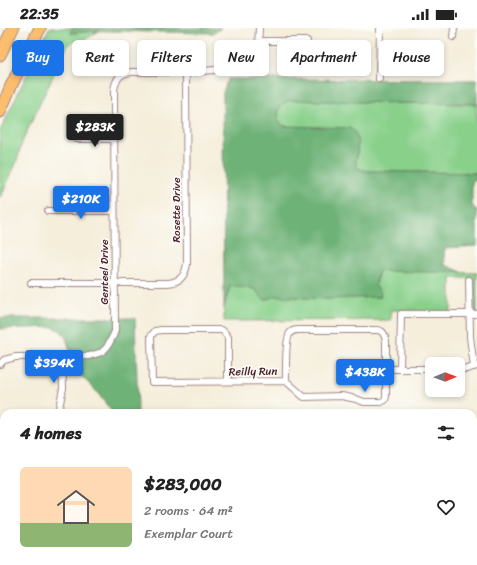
<!DOCTYPE html>
<meta charset="utf-8">
<style>
:root{--surface:#fff;--page:#f2f2f2;--text:#222;--muted:#767676;--line:#e0e0e0;--accent:#1a73e8}
body{margin:0;font-family:Sriracha,sans-serif;background:var(--page);color:var(--text);height:100vh;display:flex;flex-direction:column;font-size:15px;white-space:nowrap}
*{box-sizing:border-box;margin:0}
p{font-size:13px;color:var(--muted)}
.icon{flex:none;width:22px;height:22px;fill:none;stroke:currentColor;stroke-width:2;stroke-linecap:round;stroke-linejoin:round}
.map{position:relative;flex:1;overflow:hidden}
.side{position:absolute;left:0px;top:381px;width:477px;height:156px;display:flex;flex-direction:column;background:var(--surface);border-radius:12px 12px 0 0;box-shadow:0 2px 6px #0003}
.side>*{flex:none}
.banner{position:absolute;left:12px;top:12px;width:453px;height:36px;display:flex;gap:8px}
.needle{width:26px;rotate:89deg}
.tools{position:absolute;left:425px;top:329px;display:grid;gap:8px}
.tools a{display:grid;place-items:center;width:40px;height:40px;border-radius:6px;background:var(--surface);box-shadow:0 2px 6px #0003;font-size:20px}
.price{position:absolute;translate:-50% -34px;padding:0 9px;border-radius:4px;background:var(--accent);color:#fff;font-size:13px;line-height:26px;filter:drop-shadow(0 1px 2px #0008)}
.price::after{content:'';position:absolute;left:50%;top:24px;width:12px;height:9px;margin-left:-6px;background:inherit;clip-path:polygon(0 0,100% 0,50% 100%)}
.price.current{background:#222;color:#fff}
ul{padding:0;list-style:none}
li{display:flex;align-items:center;gap:12px;height:100px;padding:0 20px}
li+li{border-top:1px solid var(--line)}
li span{display:grid;place-items:center;flex:none;width:112px;height:80px;border-radius:6px;color:#555}
li>.icon{margin-inline-start:auto}
span .icon{width:48px;height:48px;fill:#fffc;stroke-width:1}
li b{font-size:17px}
h2{display:flex;justify-content:space-between;align-items:center;height:48px;padding:0 20px;font-size:17px}
.tag{padding:0 14px;border-radius:6px;background:var(--surface);box-shadow:0 2px 6px #0003;font-size:14px;line-height:36px}
.tag.current{background:var(--accent);color:#fff}
.status{display:flex;justify-content:space-between;align-items:center;height:28px;padding:0 20px;background:var(--surface);direction:ltr}
.status svg{height:11px;fill:currentColor}
.map>svg:first-child{display:block}
.green{fill:#89d08b;stroke:#6a785b}
.forest{fill:#6eb277;stroke:#5c6851}
.lines{fill:none;stroke-linecap:round;stroke-linejoin:round}
.minor-casing{stroke:#a08683;stroke-width:8}
.motorway-casing{stroke:#a08683;stroke-width:13}
.minor{stroke:#fff;stroke-width:6}
.motorway{stroke:#fcbd6e;stroke-width:11}
.labels{text-anchor:middle;stroke-width:3.5;stroke-linejoin:round;paint-order:stroke}
.street-label{font-size:11px;fill:#4a1f2b;stroke:#fdfcf7}
</style>
<div class="status"><b>22:35</b><svg viewBox="0 0 49 12"><path d="M0 12V9h3v3zM5 12V6h3v6zM10 12V3h3v9zM15 12V0h3v12zM26 1h20v11H26zM47 4h2v5h-2z"/></svg></div>
<div class="map">
<svg width="477" height="537" viewBox="0 0 477 537">
<rect width="100%" height="100%" fill="#fdfcf7"/>
<filter id="ink" filterUnits="userSpaceOnUse"><feTurbulence type="fractalNoise" baseFrequency=".025" numOctaves="2"/><feDisplacementMap in="SourceGraphic" scale="8" xChannelSelector="R" yChannelSelector="G"/><feConvolveMatrix kernelMatrix="1 2 1 2 8 2 1 2 1" color-interpolation-filters="sRGB"/></filter>
<filter id="wash" filterUnits="userSpaceOnUse"><feTurbulence type="fractalNoise" baseFrequency=".012" numOctaves="4" result="noise"/><feDisplacementMap in="SourceGraphic" scale="16" xChannelSelector="R" yChannelSelector="G"/><feGaussianBlur stdDeviation="0.9" result="paint"/><feColorMatrix in="noise" values="0 0 0 0 0 0 0 0 0 0 0 0 0 0 0 0 0 1.4 0 .05"/><feComposite in="paint" operator="in"/></filter>
<g filter="url(#wash)">
<rect width="100%" height="100%" fill="#f5eedb"/>
<!-- green -->
<path class="green" d="M49 0H72L71 5 99 3 86 11 70 15 64 24 22 114 17 133 0 171V103Z
M290 72 397 75 477 76V145L369 143 359 141 356 136 358 114 350 100 284 98 278 93C278 81 279 77 290 72Z
M379 243 477 245V284H475L474 250H451V283L391 282V292L224 293V279L230 258 255 261 264 271 276 268 326 271 380 269 375 258Z
M175 533H273L275 537H185Z
M281 533H344V537H283Z"/>
<!-- forest -->
<path class="forest" d="M72 0H221L214 5 99 3 71 5Z
M228 51 477 52V76L397 75 290 72C279 77 278 81 278 93L284 98 350 100 355 104 358 114 356 136 359 141 369 143 477 145V152L472 154V177L475 181 477 182V218L446 220 444 224 445 237 462 244 379 243 375 258 380 262 381 269 326 271 276 268 264 272 255 261 230 258 224 279 223 64Z
M0 290H135L138 385H113L96 363 78 345 73 337 71 326 66 310 61 303 53 299 0 301Z"/>
</g>
<g filter="url(#ink)">
<g class="lines">
<!-- minor casing -->
<g class="minor-casing">
<path id="minor" d="M453 9 454 0
M259 13H307
M379 51 380 0
M76 111H114
M48 183H114
M469 252 470 309 474 339
M31 255H168C180 254 185 248 187 236L186 44
M0 336 4 332 16 329 89 328 102 324 107 319 113 308 115 303 114 62C116 50 120 45 132 44H192L214 42 232 37 248 30 256 23 258 18 259 0
M386 341H432
M400 341 401 286H477
M458 341H467L477 338
M228 353V309L224 304 222 302H161L155 303 151 308 152 354 286 353 304 369 342 368 356 371 364 374H381L385 372 386 368V313C385 307 383 302 377 302H299C295 302 293 302 290 305 285 311 286 343 286 353
M58 385 63 360 62 329
M473 424H477
M473 502H477
M23 537 24 533
M347 537V533"/>
</g>
<!-- motorway casing -->
<g class="motorway-casing">
<path id="motorway" d="M0 27 13 0
M0 84 11 58 40 0"/>
</g>
<!-- minor -->
<use href="#minor" class="minor"/>
<!-- motorway -->
<use href="#motorway" class="motorway"/>
</g>
</g>
<g class="labels">
<!-- street labels -->
<g class="street-label">
<text transform="translate(176 182) rotate(-90)" y="4">Rosette Drive</text>
<text transform="translate(104 244) rotate(-90)" y="4">Genteel Drive</text>
<text transform="translate(253 343) rotate(-1)" y="4">Reilly Run</text>
</g>
</g>
</svg>
<div class="tools">
<a><svg class="needle" viewBox="-14 -14 28 28"><path d="M0-13l5 13h-10z" fill="#e53935"/><path d="M0 13l5-13h-10z" fill="#767676"/></svg></a>
</div>
<b class="price current" style="left:95px;top:120px">$283K</b>
<b class="price" style="left:81px;top:192px">$210K</b>
<b class="price" style="left:54px;top:356px">$394K</b>
<b class="price" style="left:365px;top:365px">$438K</b>
<div class="banner">
<a class="tag current">Buy</a>
<a class="tag">Rent</a>
<a class="tag">Filters</a>
<a class="tag">New</a>
<a class="tag">Apartment</a>
<a class="tag">House</a>
</div>
<section class="side">
<h2>4 homes<svg class="icon" aria-label="filters" viewBox="0 0 24 24"><path d="M4 7h16M4 17h16"/><circle cx="9" cy="7" r="2"/><circle cx="15" cy="17" r="2"/></svg></h2>
<ul>
<li><span style="background:linear-gradient(#ffd9b3 70%,#8fb573 0)"><svg class="icon" aria-label="home" viewBox="0 0 24 24"><path d="M3 11l9-7 9 7M6 9v11h12V9"/></svg></span><div><b>$283,000</b><p>2 rooms · 64 m²</p><p>Exemplar Court</p></div><svg class="icon" aria-label="heart" viewBox="0 0 24 24"><path d="M12 20l-8-8c-3-5 5-10 8-4 3-6 11-1 8 4z"/></svg></li>
</ul>
</section>
</div>
